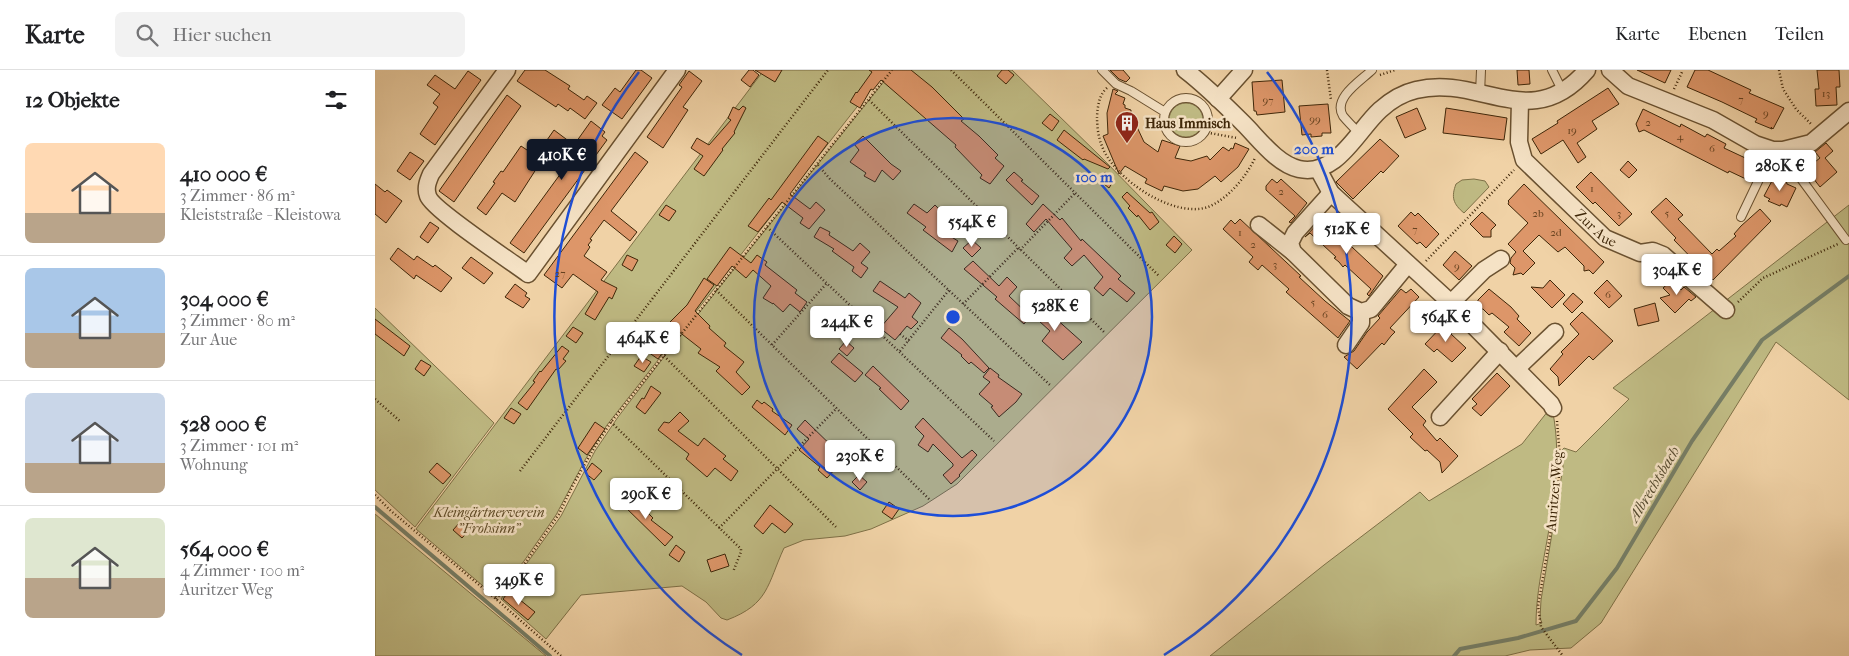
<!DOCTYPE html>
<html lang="de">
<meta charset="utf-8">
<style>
:root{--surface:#fff;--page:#f2f2f2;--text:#202124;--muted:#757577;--line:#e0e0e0;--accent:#111827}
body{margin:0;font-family:"IM FELL French Canon",serif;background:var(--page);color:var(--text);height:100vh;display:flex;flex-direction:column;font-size:19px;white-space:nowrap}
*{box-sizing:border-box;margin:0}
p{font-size:16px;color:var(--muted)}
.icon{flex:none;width:28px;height:28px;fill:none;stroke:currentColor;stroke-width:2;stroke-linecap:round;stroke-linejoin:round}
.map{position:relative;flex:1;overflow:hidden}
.panel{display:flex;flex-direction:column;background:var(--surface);width:375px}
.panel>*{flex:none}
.price{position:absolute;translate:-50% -42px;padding:0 11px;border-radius:5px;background:#fff;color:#222;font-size:16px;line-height:32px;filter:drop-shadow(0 1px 2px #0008)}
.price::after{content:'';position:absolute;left:50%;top:30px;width:15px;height:11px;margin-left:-8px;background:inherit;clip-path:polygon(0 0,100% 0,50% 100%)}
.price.active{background:var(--accent);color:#fff}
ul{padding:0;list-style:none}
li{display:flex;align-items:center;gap:15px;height:125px;padding:0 25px}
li+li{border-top:1px solid var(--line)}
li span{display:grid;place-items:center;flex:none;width:140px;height:100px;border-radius:8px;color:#555}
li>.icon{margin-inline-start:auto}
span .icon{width:60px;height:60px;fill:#fffc;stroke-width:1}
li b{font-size:21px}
h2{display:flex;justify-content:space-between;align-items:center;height:60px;padding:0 25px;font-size:21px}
header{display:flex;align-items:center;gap:30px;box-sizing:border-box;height:70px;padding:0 25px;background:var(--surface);border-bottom:1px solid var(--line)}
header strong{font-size:24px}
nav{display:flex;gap:28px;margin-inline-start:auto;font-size:18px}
.search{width:350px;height:45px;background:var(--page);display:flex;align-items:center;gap:12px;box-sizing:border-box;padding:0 18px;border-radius:8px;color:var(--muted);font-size:19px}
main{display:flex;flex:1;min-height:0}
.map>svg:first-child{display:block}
.green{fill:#bfba83;stroke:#7e7046}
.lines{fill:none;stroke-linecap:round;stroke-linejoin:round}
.stream{stroke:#767e66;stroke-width:4}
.building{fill:#dd9669;stroke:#3e2608}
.service-casing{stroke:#6a5130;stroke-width:10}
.minor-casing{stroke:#6a5130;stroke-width:19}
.path{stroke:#3e2608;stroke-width:2.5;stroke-dasharray:1 2.5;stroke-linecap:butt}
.service{stroke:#f5e2c5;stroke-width:8}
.minor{stroke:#f5e2c5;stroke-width:16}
.ring{fill:none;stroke:#1d4ed8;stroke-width:2.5}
.labels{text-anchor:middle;stroke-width:5;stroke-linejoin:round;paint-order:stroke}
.number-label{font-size:11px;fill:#664220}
.poi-label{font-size:14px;font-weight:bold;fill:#3e2608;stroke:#f5e2c5;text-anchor:start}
.street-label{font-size:14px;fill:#3e2608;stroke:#f5e2c5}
.park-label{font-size:14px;font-style:italic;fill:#5e4b27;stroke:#f5e2c5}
.water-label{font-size:15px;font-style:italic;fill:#554a2f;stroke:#f5e2c5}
.centre{fill:#1d4ed8;stroke:#f5e2c5;stroke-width:2.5}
.ring-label{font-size:15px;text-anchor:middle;font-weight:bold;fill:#1d4ed8;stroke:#f5e2c5;stroke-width:5;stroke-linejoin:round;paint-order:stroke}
</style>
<header>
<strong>Karte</strong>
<div class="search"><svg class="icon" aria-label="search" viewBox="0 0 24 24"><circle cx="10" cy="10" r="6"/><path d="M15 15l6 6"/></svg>Hier suchen</div>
<nav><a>Karte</a><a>Ebenen</a><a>Teilen</a></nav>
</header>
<main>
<section class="panel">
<h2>12 Objekte<svg class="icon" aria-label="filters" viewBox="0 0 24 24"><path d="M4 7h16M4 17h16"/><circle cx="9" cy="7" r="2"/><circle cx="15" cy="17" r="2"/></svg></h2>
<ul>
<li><span style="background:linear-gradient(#ffd9b3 70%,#b9a48a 0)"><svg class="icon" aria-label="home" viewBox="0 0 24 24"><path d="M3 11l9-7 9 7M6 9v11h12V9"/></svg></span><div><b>410 000 €</b><p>3 Zimmer · 86 m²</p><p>Kleiststraße - Kleistowa</p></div></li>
<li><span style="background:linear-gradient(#a9c7e8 65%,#b9a48a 0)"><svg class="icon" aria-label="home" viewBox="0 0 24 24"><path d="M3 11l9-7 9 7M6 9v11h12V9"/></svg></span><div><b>304 000 €</b><p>3 Zimmer · 80 m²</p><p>Zur Aue</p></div></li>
<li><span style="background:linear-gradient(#c9d6e8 70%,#b9a48a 0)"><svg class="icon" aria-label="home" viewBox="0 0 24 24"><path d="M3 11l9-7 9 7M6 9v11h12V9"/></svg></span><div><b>528 000 €</b><p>3 Zimmer · 101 m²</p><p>Wohnung</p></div></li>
<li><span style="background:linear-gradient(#dfe7d0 60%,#b9a48a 0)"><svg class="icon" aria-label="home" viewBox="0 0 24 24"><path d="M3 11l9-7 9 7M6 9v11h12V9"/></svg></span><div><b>564 000 €</b><p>4 Zimmer · 100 m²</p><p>Auritzer Weg</p></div></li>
</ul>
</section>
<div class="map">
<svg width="1474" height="586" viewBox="0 0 1474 586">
<rect width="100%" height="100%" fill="#f0d2a6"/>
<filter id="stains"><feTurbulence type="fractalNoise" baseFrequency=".004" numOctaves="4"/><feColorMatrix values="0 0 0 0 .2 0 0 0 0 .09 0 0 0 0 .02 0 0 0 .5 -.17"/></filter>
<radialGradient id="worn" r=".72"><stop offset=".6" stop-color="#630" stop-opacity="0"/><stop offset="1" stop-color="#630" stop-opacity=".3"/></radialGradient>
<!-- green -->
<path class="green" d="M389 0H511L232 355 210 390 181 445 149 491 121 527 41 459Z
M518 0H637L725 86 817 180 582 414 548 436 496 459 470 466 429 470 409 478C392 515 394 534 352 550L346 548 331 532 307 516 206 525 171 569 126 529 186 446 220 381 243 347 292 283Z
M794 50a17 17 0 1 1 34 0a17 17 0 1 1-34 0Z
M1099 109 1110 111 1114 117 1089 143C1078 134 1076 127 1081 114L1087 110Z
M1474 135V330L1401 272 1226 553 1196 578 1155 580 1130 586H835L949 495 1045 422 1054 431 1147 374 1173 341 1178 343C1187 391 1178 438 1169 487 1165 509 1161 531 1161 555L1167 553 1165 548 1166 530 1188 397 1187 380 1189 378 1201 382 1254 329 1238 318Z
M0 238 119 353 40 457 0 420Z
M0 444 171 586H0Z"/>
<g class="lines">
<!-- stream -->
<path class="stream" d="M0 437 175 586
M1079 586 1085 579 1143 568 1201 551 1242 498 1317 371 1387 270 1474 206"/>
</g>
<!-- building -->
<path class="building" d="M150 0H170L195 16 193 19 209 30 212 26 222 33 210 49 195 38 193 41 183 34 181 37 142 11Z
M261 0H266L277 8 247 49 227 35 240 18 245 22Z
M374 0H378L384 5 375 17 366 10Z
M380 0H407L400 12Z
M494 0H536L557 17 589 49 586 51 604 66 623 85 620 88 629 96 615 114 605 108 607 105 580 77 581 75 506 10 498 20 496 19 485 38 475 32 481 22 482 23 497 2Z
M627 0H633L639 5 631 14 622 6Z
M735 0H748L755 8 751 12 744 9Z
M1142 0H1154L1155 14 1143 15Z
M1262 0H1296L1290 13Z
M1320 0H1333L1376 20 1374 23 1409 38 1398 59 1396 57 1397 59 1380 52 1382 49 1347 32 1312 17Z
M1442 0H1464L1465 17H1461L1462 35 1441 36 1440 19H1444Z
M93 1 106 10 60 75 45 64 63 37 58 33 65 24 52 15 60 5 80 19Z
M314 1 327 11 308 37 313 40 288 78 272 67 307 17 304 15Z
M907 10 910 42 882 45 881 41H879L877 12Z
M1233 18 1244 34 1217 51 1222 59 1202 73 1211 87 1203 93 1188 70 1166 84 1157 69 1183 53 1182 51Z
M738 19 743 21 740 24 750 28 748 34 750 35V38L756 40V59L762 57 769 72 783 82 787 70 805 76 800 88 816 91 832 86 835 90 848 77 854 81 856 78 858 79 860 73 874 79 863 97 846 112 840 106 823 119 808 121 789 116 787 121 770 113 772 109 750 96 744 104 728 66 733 64 732 43Z
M132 25 146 36 79 132 64 121Z
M953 34 956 63H947V66L936 67V64L927 65 924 36Z
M368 36 371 38 359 62 360 63 347 79 348 80 329 106 319 99 328 86 316 78 322 68 334 75 356 50 353 48 358 37 364 40Z
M1042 38 1051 59 1030 68 1021 47Z
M1071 38 1132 48 1129 70 1068 63Z
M1268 39 1305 57 1306 54 1330 67 1332 64 1351 74 1349 78 1381 93 1373 110 1354 101 1353 103 1269 60 1264 62 1261 54Z
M675 44 684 51 677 61 667 53Z
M216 51 230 62 227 66 232 70 149 183 135 173 197 88 172 70 179 60 199 75Z
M689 60 735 97 733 99 709 89 708 90 682 70Z
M443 66 453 73 415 124 435 139 441 132 450 140 434 159 425 153 428 148 407 132 383 162 373 156 394 128 396 130Z
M488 66 516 94 526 101 518 110 507 100 500 112 489 106 491 103 475 92 484 80 479 74Z
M1005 69 1024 86 1008 103 1006 101 978 129 961 112Z
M1451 73 1458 81 1450 88 1462 102 1445 117 1431 99 1445 88 1440 82Z
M146 76 167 90 140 132 127 123 111 145 102 138 120 113 118 112 126 101 128 102Z
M35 82 49 91 35 110 22 101Z
M260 82 273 92 236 141 262 162 255 171 229 150 215 169 217 170 213 175 215 177 209 186 232 202 226 210 242 218 237 229 234 227 220 250 210 244 223 222 198 204 187 218 169 205Z
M1253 91 1262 100 1254 108 1245 100Z
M639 102 648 110 646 111 664 126 657 135 631 110Z
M730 102 739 110 734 118 724 110Z
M1216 102 1257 144 1244 156 1220 132 1218 134 1201 117Z
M1399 107 1407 111 1411 110 1412 114 1421 118 1412 137 1406 134 1405 136 1393 131 1395 129 1389 126Z
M897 109 902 113 906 109 932 133 916 153 914 152 920 146 891 120V116Z
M0 114 10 122 12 120 27 131 11 153 0 144Z
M1149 114 1229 192 1218 204 1214 200 1209 201V196L1190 177 1183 182 1164 165 1148 181 1160 193 1148 205 1146 203 1138 205 1140 198 1135 193 1136 188 1141 182 1133 174 1153 153 1133 134 1134 132 1133 131Z
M752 122 775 143 777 142 784 152 775 160 763 145 762 147 753 138 755 136 747 127Z
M1291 128 1308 145 1303 149 1337 184 1342 179 1344 181 1361 166 1359 164 1366 156 1385 139 1396 151 1338 210 1299 170 1301 168 1276 142Z
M539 134 552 143 560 135 568 143V144L578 152 570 163 583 171 577 182 548 160 551 157 532 143Z
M668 134 685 150 687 148 706 171 707 169 746 206 743 209 760 223 752 232 735 218 728 226 719 218 728 207 709 185 697 196 689 188 697 179 671 149 659 162 651 154Z
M291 135 301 141 294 151 284 145Z
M1036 142 1040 146 1043 143 1064 164 1051 178 1045 172 1042 174 1023 156Z
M1107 142 1121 155 1116 160V167H1108L1095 154Z
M865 149 926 206 924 207 950 231 975 251 963 268 911 222 914 219 887 195 883 200 874 192 878 187 848 159 856 150 860 154Z
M947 149 1008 206 994 226 992 224 996 219 970 195 968 197 964 192 959 188 961 187 935 163 930 167Z
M55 152 64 158 53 173 45 167Z
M445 157 455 162 454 165 478 181 485 173 495 182 486 193 493 198 486 208 477 201 479 197 457 181 459 179 439 167Z
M799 166 807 174 800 183 791 175Z
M597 170 606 178 597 187 588 178Z
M355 177 376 193 382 185 392 192 390 195 422 220 420 223 432 232 425 242 415 234 408 242 398 233V234L388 228 396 216 378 200 371 208 357 196 342 216 332 209Z
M23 178 39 190 42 186 58 197 60 195 77 208 66 222 41 205 39 209 15 189Z
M1080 181 1097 196 1084 210 1068 195Z
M252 185 263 190 257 201 247 195Z
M96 187 118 203 109 214 87 198Z
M598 191 624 216 632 207 642 217 634 226 655 246 649 254 620 229 622 227 589 199Z
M329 208 339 215 320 241 335 256 334 258 351 273 349 276 369 292 361 302 375 317 367 325 341 301 345 297 323 283 326 279 303 261 283 289 273 282 291 256 312 235Z
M1175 210 1190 225 1177 238 1156 217 1168 218Z
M1232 210 1247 226 1234 238 1219 223Z
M1297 210 1306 220 1309 217 1321 227 1316 231 1314 229 1300 243 1285 228 1295 225 1288 218Z
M505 211 530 228 534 223 546 233 537 247 543 252 536 259 532 256 520 270 505 258 523 237 498 221Z
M140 214 152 223 150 226 155 229 148 238 130 227Z
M1026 219 1031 223 1036 219 1044 227 1015 258 1020 262 1016 266 1009 275 1007 273 982 299 969 287 979 281 992 262 1005 248 1003 246Z
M1114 219 1136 237 1144 246 1142 249 1156 263 1144 276 1129 262 1134 257 1117 243 1114 245 1108 239H1102L1103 230Z
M1198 223 1208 232 1197 243 1188 234Z
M660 230 707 272 688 290 667 271 675 261 652 240Z
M1280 233 1284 251 1263 256 1259 239Z
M1207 242 1238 271 1218 290 1214 286 1184 316 1183 307 1175 299 1188 284 1186 282 1204 264 1195 254Z
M0 249 35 276 29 286 0 264Z
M1070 253 1079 261 1076 264 1091 278 1077 292 1062 279 1059 282 1050 274Z
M198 257 208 263 201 273 191 266Z
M574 258 587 269 614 298 609 303 596 292 594 294 586 286 587 285 566 268Z
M471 271 479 278 472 286 464 279Z
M187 276 194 281 188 289 191 291 183 300 181 299 152 340 143 333 160 312 158 311 165 301 166 302Z
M464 283 488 303 480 312 456 292Z
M266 286 276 292 269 302 259 296Z
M46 290 56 296 49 306 40 299Z
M498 296 534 331 526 340 504 319 506 318 490 305Z
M615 298 624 305 623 307 647 324 641 332 624 347 616 337 618 336 604 324 615 312 608 307Z
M1049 299 1062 312 1037 337 1051 351 1048 355 1062 371 1065 368 1083 386 1067 403 1065 392 1052 380 1050 381 1035 367 1038 364 1013 339Z
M1122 303 1135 316 1106 346 1097 338 1102 334 1097 329Z
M276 316 286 323 270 344 261 337 267 328 269 329Z
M382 330 387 334 389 332 398 339 397 341 417 355 410 365 377 337Z
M136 338 146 344 139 354 129 348Z
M305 342 314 351 303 361 323 376 329 368 351 386 348 389 363 401 356 411 340 398 332 407 311 389 314 384 283 360 289 352 294 353Z
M548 348 587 388 597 380 602 385 584 405 585 406 576 414 568 405 578 396V394L558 374 553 382 543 375 549 366 540 357Z
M430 350 466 385 457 396 460 399 452 408 443 400 445 397 424 380 434 369 422 359Z
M220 352 230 359 212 385 203 378Z
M62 393 76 405 68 414 54 402Z
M217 393 227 401 219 410 210 403Z
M484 405 492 412 485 420 477 412Z
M254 424 278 448 276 450 298 467 290 476 246 433Z
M514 432 524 439 517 449 507 442Z
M395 435 418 454 410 463 397 453 388 464 379 456Z
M86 451 95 459 87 468 78 460Z
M301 475 310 482 304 492 294 485Z
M350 484 354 496 336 502 332 490Z
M134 521 160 542 153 550 128 529Z"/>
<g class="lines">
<!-- service casing -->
<g class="service-casing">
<path id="service" d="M727 0 741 14 756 21 790 42
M1177 0 1188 22
M1105 24 1106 0
M789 50a22 22 0 1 1 44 0a22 22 0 1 1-44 0Z
M984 63C979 58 973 52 968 46 957 28 987 10 997 0
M1408 80 1416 95 1471 170
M1366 147 1398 80"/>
</g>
<!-- minor casing -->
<g class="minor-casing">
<g id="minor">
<path d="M132 0 56 104C53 111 50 118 53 126 57 139 137 192 153 204L302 0"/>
<path d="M810 0C831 16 850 35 869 54 884 69 902 94 924 99 962 107 982 61 1005 40 1016 30 1028 23 1041 20 1105 4 1156 65 1212 0"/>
<path d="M1235 0 1253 16 1338 50 1380 74 1398 80H1408L1436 73 1474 41"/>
<path d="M843 29 869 0"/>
<path id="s1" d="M1145 31 1144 72 1149 90 1230 168 1265 183 1278 181 1288 185 1351 240"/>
<path d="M943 99 956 123 1076 233 1176 334 1178 338"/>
<path d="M956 123 920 163 915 173 918 182 973 236 986 242 996 239 1033 194"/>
<path d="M884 155 918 182"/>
<path d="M1076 233 1109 200 1126 189"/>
<path d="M971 275 986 253V242"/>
<path d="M1142 298 1180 262"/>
<path d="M1065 347 1125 281"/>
</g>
</g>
<!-- path -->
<path class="path" d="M576 0 784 206
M952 0 956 30
M1404 0 1408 19 1421 39 1437 55
M1005 5 1020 0
M732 18C724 25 723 35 722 46 722 55 723 67 727 76 738 108 798 149 833 137 853 129 871 107 880 88
M1299 19 1308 0
M494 30 729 262
M829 62 862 68
M443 95 455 109 675 315
M392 157 619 371
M645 180 701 122
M1051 191 1139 100
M341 220 555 430
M1363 232 1388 208 1463 174
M588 234 643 178
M525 264 534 271
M397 275 452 213
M525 281 574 220
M289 286 462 458
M0 329 26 352
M1182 351 1185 389 1183 419 1163 536 1166 557 1188 586
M236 352 366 479V482L358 502
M145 401 453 0
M0 425 16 441 121 529 186 586
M344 458 462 338
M121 529 141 506 184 444 198 415 218 380 236 352 517 0"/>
<!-- service -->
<use href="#service" class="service"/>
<!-- minor -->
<use href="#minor" class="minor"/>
</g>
<!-- distance rings -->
<circle cx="578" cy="247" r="199" fill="#1d4ed8" fill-opacity=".12"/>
<g class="ring">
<circle cx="578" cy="247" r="199"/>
<path d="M367 585A398 398 0 0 1 264 2M892 2A398 398 0 0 1 789 585"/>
</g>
<!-- icons -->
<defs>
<g id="building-pin" transform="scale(1.25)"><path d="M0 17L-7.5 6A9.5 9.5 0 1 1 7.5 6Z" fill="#8f2418" stroke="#f5e2c5"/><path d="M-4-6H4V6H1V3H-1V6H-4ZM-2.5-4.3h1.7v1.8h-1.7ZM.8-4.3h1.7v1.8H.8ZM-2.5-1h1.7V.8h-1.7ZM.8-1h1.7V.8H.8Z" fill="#fff"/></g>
</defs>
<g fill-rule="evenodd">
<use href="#building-pin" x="752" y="53"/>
</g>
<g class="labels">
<!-- number labels -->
<g class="number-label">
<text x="1451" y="27">13</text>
<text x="1366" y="33">7</text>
<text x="893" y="34">97</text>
<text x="1391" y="47">9</text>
<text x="940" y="53">99</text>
<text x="1273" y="56">2</text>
<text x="1197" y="64">19</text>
<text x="1305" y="70">4</text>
<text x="1337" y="82">6</text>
<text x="1217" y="122">1</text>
<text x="906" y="125">2</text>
<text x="1163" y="147">2b</text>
<text x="1244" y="147">3</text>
<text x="1292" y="147">5</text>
<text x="1040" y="163">7</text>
<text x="865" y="166">1</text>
<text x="1181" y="166">2d</text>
<text x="878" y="178">2</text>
<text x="900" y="198">3</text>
<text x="1082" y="200">9</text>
<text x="185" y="207">27</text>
<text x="1233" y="228">6</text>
<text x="938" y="236">5</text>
<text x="950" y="248">6</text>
</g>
<!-- poi labels -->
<g class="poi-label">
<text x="770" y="58">Haus Immisch</text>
</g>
<!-- street labels -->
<g class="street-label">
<text dy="5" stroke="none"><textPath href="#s1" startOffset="159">Zur Aue</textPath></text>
<text transform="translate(1179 421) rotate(-85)" y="5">Auritzer Weg</text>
</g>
<!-- park labels -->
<g class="park-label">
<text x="114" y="447">Kleingärtnerverein<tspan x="114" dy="16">"Frohsinn"</tspan></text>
</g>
<!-- water labels -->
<g class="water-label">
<text transform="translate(1279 414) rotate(-59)" y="5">Albrechtsbach</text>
</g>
</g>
<circle cx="578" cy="247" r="8" class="centre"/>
<g class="ring-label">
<text x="939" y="84">200 m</text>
<text x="719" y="112">100 m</text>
</g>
<rect width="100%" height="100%" filter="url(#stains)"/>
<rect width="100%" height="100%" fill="url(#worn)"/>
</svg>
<b class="price active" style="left:187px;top:111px">410K €</b>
<b class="price" style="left:1405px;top:122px">280K €</b>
<b class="price" style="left:597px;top:178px">554K €</b>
<b class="price" style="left:972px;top:185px">512K €</b>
<b class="price" style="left:1302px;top:226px">304K €</b>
<b class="price" style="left:680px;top:262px">528K €</b>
<b class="price" style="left:1071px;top:273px">564K €</b>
<b class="price" style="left:472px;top:278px">244K €</b>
<b class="price" style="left:268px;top:294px">464K €</b>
<b class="price" style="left:485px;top:412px">230K €</b>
<b class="price" style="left:271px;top:450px">290K €</b>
<b class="price" style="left:144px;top:536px">349K €</b>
</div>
</main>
